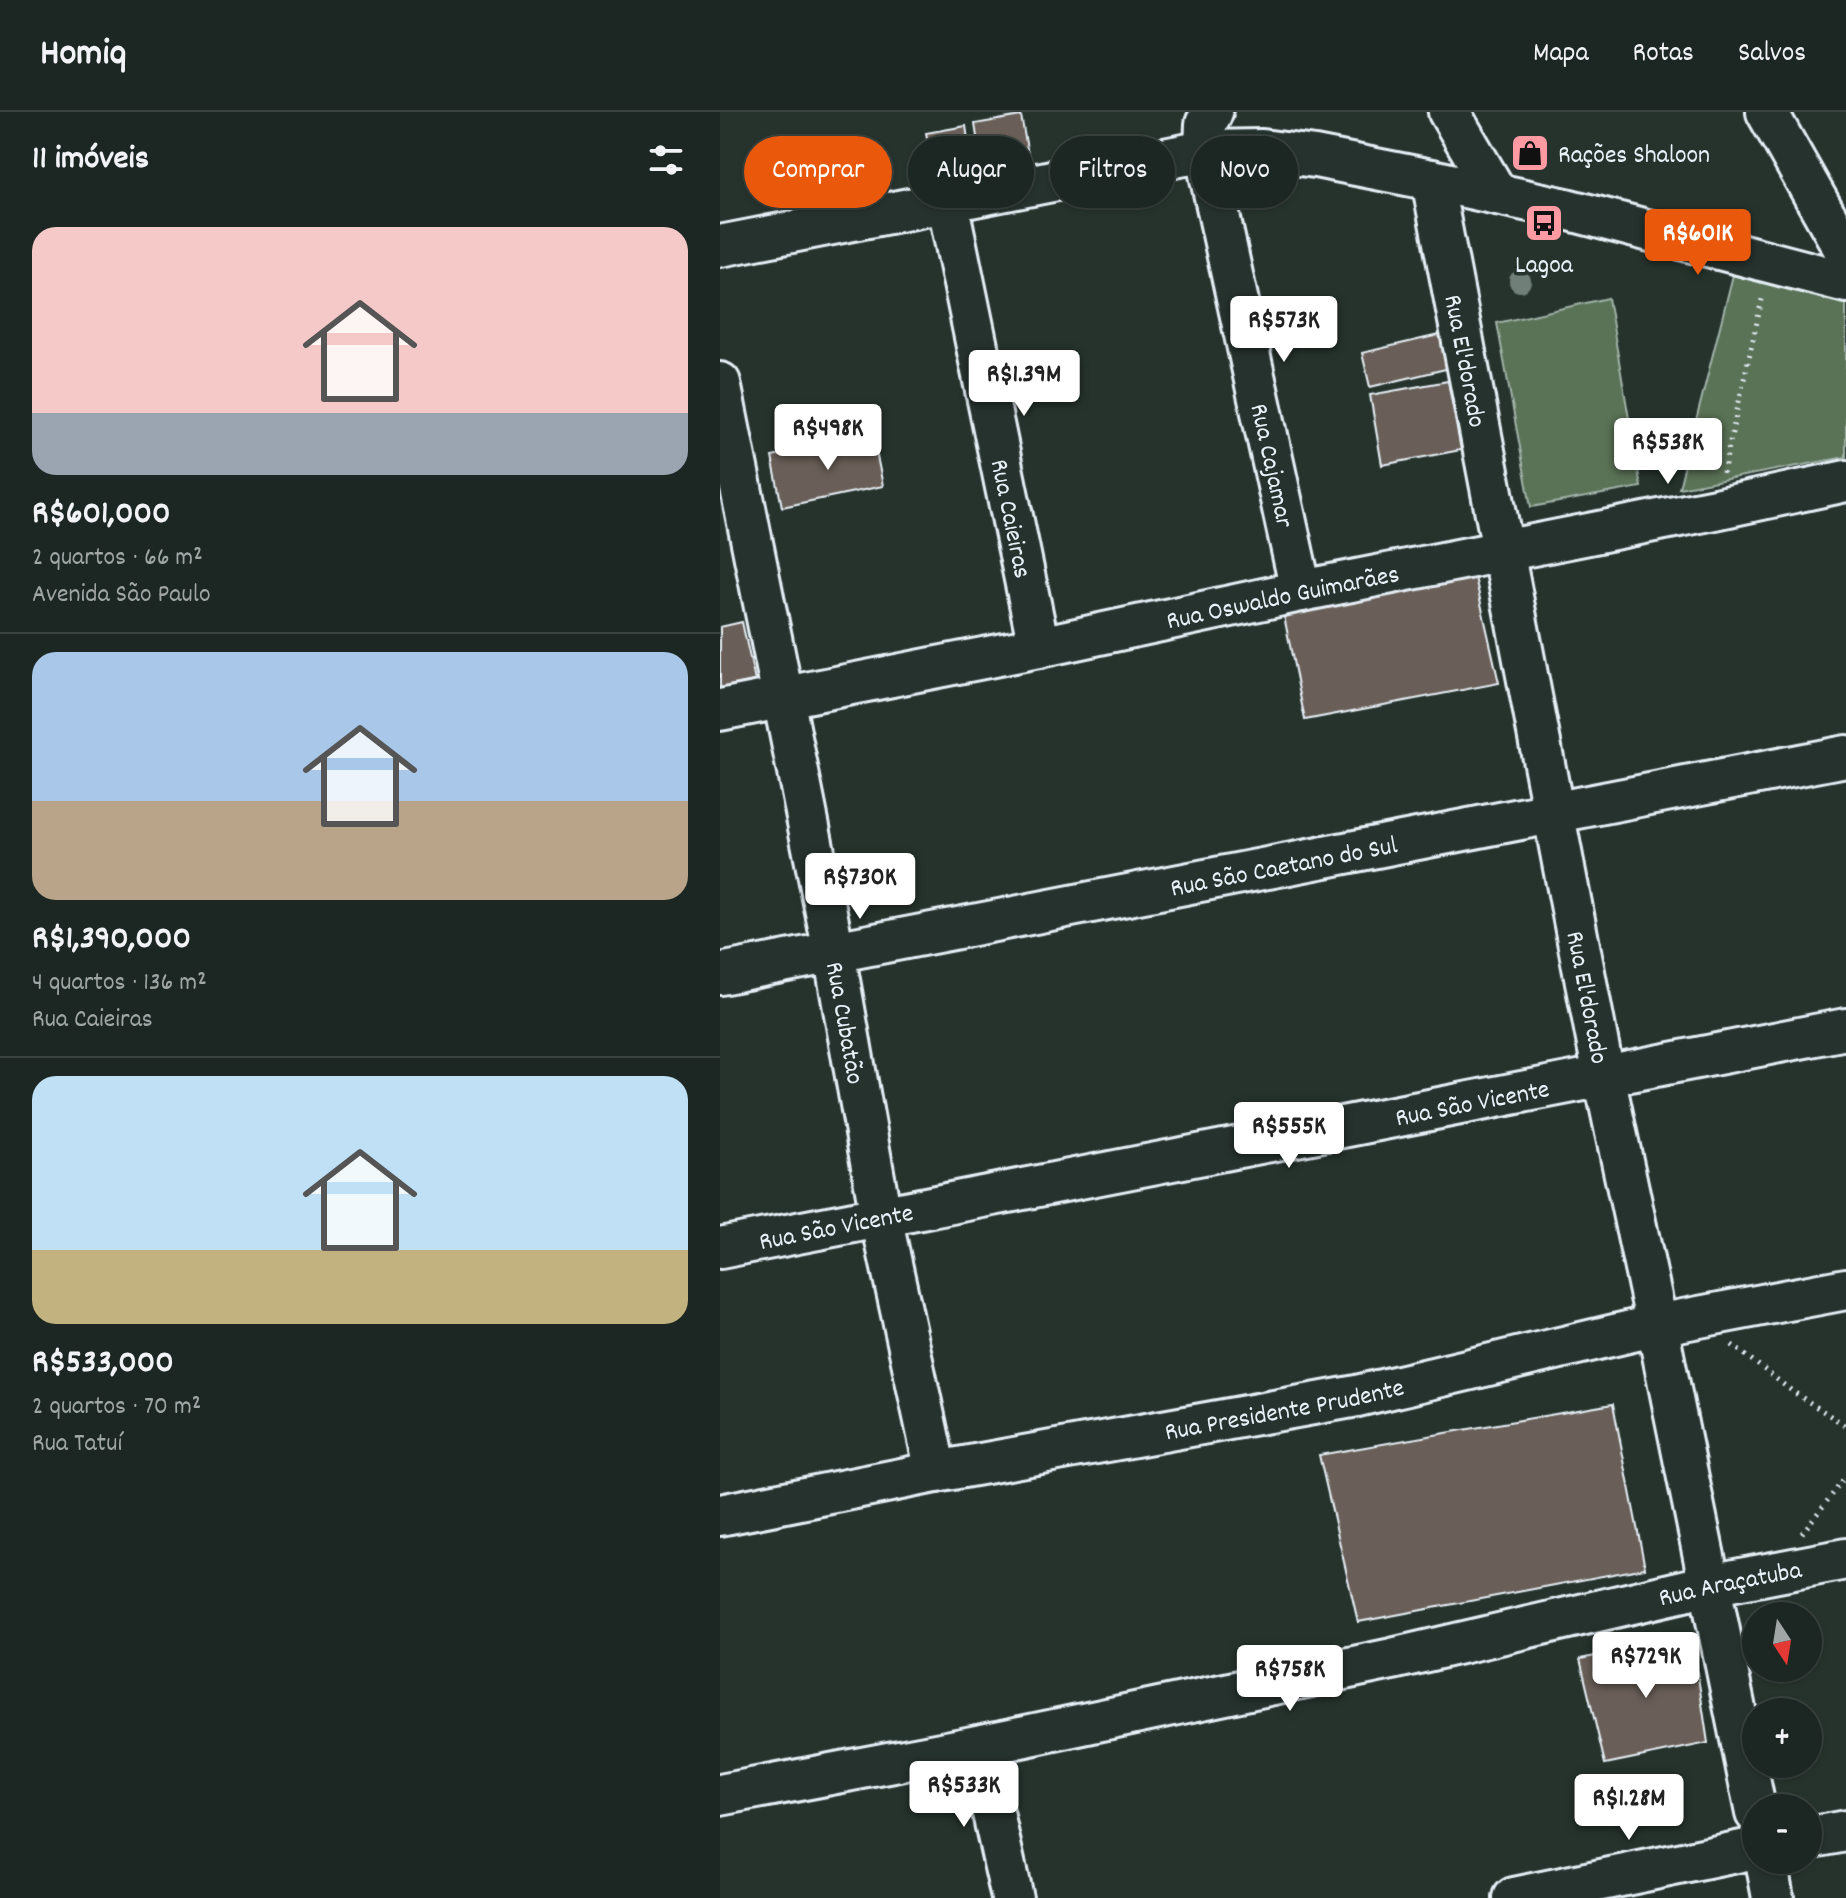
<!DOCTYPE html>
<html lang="pt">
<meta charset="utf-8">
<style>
:root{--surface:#1c2622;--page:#252e2a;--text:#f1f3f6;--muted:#a0a5a5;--line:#3a4340;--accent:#ea580c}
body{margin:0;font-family:Dekko,sans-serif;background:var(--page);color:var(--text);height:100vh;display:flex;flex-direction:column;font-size:30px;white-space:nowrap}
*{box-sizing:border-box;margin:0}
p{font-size:26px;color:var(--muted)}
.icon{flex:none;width:44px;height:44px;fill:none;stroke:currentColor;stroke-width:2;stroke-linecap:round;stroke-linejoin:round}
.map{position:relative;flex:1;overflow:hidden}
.drawer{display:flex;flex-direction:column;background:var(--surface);width:720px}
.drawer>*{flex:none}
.guide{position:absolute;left:24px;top:24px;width:760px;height:72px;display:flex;gap:16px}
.needle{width:52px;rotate:168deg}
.buttons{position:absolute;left:1022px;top:1490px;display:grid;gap:16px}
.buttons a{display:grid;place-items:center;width:80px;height:80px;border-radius:50%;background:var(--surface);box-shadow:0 2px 6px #0004,0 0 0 2px var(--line);font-size:40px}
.price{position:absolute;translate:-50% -68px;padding:0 18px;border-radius:8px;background:#fff;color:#222;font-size:26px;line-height:52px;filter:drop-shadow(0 2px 4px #0008)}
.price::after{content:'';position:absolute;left:50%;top:48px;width:24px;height:18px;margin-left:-12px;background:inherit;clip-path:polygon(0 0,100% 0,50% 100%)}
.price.on{background:var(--accent);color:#fff}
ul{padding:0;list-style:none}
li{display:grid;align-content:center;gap:16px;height:424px;padding:0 32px}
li+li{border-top:2px solid var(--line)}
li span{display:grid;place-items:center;height:248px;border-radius:24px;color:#555}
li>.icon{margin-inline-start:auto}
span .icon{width:144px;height:144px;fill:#fffc;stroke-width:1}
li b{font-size:34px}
h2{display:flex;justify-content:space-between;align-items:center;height:96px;padding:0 32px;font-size:34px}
.chip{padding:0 28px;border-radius:36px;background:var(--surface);box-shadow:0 2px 6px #0004,0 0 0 2px var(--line);font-size:28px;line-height:72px}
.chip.on{background:var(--accent);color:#fff}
header{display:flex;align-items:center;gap:48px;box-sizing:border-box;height:112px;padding:0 40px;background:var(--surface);border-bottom:2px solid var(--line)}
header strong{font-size:38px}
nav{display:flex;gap:44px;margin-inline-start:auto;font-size:28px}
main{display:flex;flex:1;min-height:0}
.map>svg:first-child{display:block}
.green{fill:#5a7257;stroke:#a1b2a8;stroke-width:2}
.building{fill:#6b5f59;stroke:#e8f1f8;stroke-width:2}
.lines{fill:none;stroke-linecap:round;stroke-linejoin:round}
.minor-casing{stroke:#e8f1f8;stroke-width:46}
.path{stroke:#e8f1f8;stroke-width:5;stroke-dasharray:2 6;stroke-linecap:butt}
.minor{stroke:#26332d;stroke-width:40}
.tree{fill:#717f79}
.labels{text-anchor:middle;stroke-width:7;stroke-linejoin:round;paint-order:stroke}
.poi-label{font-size:26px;fill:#e8f1f8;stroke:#26332d;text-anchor:start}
.street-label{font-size:26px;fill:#e8f1f8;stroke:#26332d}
</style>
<header>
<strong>Homiq</strong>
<nav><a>Mapa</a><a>Rotas</a><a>Salvos</a></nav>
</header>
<main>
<section class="drawer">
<h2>11 imóveis<svg class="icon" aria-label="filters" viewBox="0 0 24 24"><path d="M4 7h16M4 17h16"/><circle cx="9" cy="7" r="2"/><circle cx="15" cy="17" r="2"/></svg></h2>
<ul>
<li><span style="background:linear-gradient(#f6c9c9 75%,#9aa5b1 0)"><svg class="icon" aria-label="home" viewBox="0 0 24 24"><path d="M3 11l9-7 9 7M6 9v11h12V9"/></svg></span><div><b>R$601,000</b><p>2 quartos · 66 m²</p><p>Avenida São Paulo</p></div></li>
<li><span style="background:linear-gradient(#a9c7e8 60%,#b9a48a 0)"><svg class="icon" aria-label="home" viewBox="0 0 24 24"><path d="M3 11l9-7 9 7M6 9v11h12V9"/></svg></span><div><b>R$1,390,000</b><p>4 quartos · 136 m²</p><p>Rua Caieiras</p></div></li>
<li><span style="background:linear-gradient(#bfe0f5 70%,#c2b280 0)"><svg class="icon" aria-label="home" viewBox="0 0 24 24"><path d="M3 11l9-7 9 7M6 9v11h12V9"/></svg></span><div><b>R$533,000</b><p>2 quartos · 70 m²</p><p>Rua Tatuí</p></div></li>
</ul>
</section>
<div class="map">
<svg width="1126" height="1786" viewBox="0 0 1126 1786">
<rect width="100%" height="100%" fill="#26332d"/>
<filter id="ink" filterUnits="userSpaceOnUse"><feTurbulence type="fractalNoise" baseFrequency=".0125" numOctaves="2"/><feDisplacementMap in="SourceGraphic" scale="16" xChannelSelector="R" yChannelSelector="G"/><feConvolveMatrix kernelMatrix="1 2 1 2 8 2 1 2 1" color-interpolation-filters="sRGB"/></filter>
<g filter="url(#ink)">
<!-- green -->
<path class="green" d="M1013 163 1126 191V345L959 376Z
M888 186 921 375 811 395 777 211Z"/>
<!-- building -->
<path class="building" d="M301 4 310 53 263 63 255 12Z
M246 14 253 62 217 70 206 21Z
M723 222 730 256 650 275 642 241Z
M728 269 741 338 662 353 650 283Z
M153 324 163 374 62 395 52 345Z
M755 465 779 571 585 608 564 504Z
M22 510 35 569 0 576V515Z
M893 1292 925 1456 638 1510 599 1343Z
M972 1525 988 1631 885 1652 860 1547Z"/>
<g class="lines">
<!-- minor casing -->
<g class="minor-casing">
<g id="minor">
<path id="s1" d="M492 0 486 12 485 39 581 479"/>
<path d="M729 0 777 82"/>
<path d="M1047 0 1126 140"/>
<path id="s2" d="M712 68 884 964 937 1213 1036 1701"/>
<path id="s3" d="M227 89 319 535"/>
<path d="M0 134 485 39 542 38 595 45 712 68 846 97 1126 170"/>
<path id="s4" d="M0 271 114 840 161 1105 216 1360"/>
<path id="s5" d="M0 598 319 535 581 479 995 397 1126 369"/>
<path id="s6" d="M0 862 1126 644"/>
<path id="s7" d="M0 1136 1126 917"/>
<path id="s8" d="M0 1403 216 1360 637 1284 937 1213 1126 1177"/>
<path d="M258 1634 292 1786"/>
<path id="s9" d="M0 1683 258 1634 672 1547 989 1473 1126 1447"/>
<path d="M1088 1726 1126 1719"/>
<path d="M1046 1748 1053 1786"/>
<path d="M794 1786 1036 1736"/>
</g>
</g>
<!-- path -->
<path class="path" d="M1003 361 1043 183
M1012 1233 1072 1279 1126 1314
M1082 1421 1126 1365"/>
<!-- minor -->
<use href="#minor" class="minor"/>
</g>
<!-- trees -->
<circle class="tree" cx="800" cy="169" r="11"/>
</g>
<!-- icons -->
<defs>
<g id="shop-square" transform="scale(2)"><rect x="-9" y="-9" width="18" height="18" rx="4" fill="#ff9aa2" stroke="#26332d"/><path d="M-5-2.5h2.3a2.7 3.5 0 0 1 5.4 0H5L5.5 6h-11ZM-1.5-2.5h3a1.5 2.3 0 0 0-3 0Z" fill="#111"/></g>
<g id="bus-square" transform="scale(2)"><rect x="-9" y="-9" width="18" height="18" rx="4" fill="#ff9aa2" stroke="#26332d"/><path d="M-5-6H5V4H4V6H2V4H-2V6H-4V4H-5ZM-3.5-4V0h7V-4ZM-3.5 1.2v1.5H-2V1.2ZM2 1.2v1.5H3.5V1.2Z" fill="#111"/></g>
</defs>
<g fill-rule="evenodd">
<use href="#shop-square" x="810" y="41"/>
<use href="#bus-square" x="824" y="111"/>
</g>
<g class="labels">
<!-- poi labels -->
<g class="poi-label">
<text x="838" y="50">Rações Shaloon</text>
<text x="824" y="160" text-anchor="middle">Lagoa</text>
</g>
<!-- street labels -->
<g class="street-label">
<text dy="9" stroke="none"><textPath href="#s2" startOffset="184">Rua El'dorado</textPath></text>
<text dy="9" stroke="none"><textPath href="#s1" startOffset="362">Rua Cajamar</textPath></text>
<text dy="9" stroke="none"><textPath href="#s3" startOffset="324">Rua Caieiras</textPath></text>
<text dy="9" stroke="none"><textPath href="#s5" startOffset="574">Rua Oswaldo Guimarães</textPath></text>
<text dy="9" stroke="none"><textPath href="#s6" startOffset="574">Rua São Caetano do Sul</textPath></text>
<text dy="9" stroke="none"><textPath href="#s2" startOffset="832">Rua El'dorado</textPath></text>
<text dy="9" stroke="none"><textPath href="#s4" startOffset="652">Rua Cubatão</textPath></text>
<text dy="9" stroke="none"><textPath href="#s7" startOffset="766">Rua São Vicente</textPath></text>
<text dy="9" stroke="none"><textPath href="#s7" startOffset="118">Rua São Vicente</textPath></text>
<text dy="9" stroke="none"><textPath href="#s8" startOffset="574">Rua Presidente Prudente</textPath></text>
<text dy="9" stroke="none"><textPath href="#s9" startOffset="1032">Rua Araçatuba</textPath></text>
</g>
</g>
</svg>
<div class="buttons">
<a><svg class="needle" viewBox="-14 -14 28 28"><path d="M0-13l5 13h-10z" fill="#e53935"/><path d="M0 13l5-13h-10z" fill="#a0a5a5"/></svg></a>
<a>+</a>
<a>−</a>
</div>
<b class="price on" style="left:978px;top:165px">R$601K</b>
<b class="price" style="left:564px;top:252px">R$573K</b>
<b class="price" style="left:304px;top:306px">R$1.39M</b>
<b class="price" style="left:108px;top:360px">R$498K</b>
<b class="price" style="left:948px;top:374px">R$538K</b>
<b class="price" style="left:140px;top:809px">R$730K</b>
<b class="price" style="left:569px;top:1058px">R$555K</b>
<b class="price" style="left:926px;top:1588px">R$729K</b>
<b class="price" style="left:570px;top:1601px">R$758K</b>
<b class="price" style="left:244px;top:1717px">R$533K</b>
<b class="price" style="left:909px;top:1730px">R$1.28M</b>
<div class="guide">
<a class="chip on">Comprar</a>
<a class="chip">Alugar</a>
<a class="chip">Filtros</a>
<a class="chip">Novo</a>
</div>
</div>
</main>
